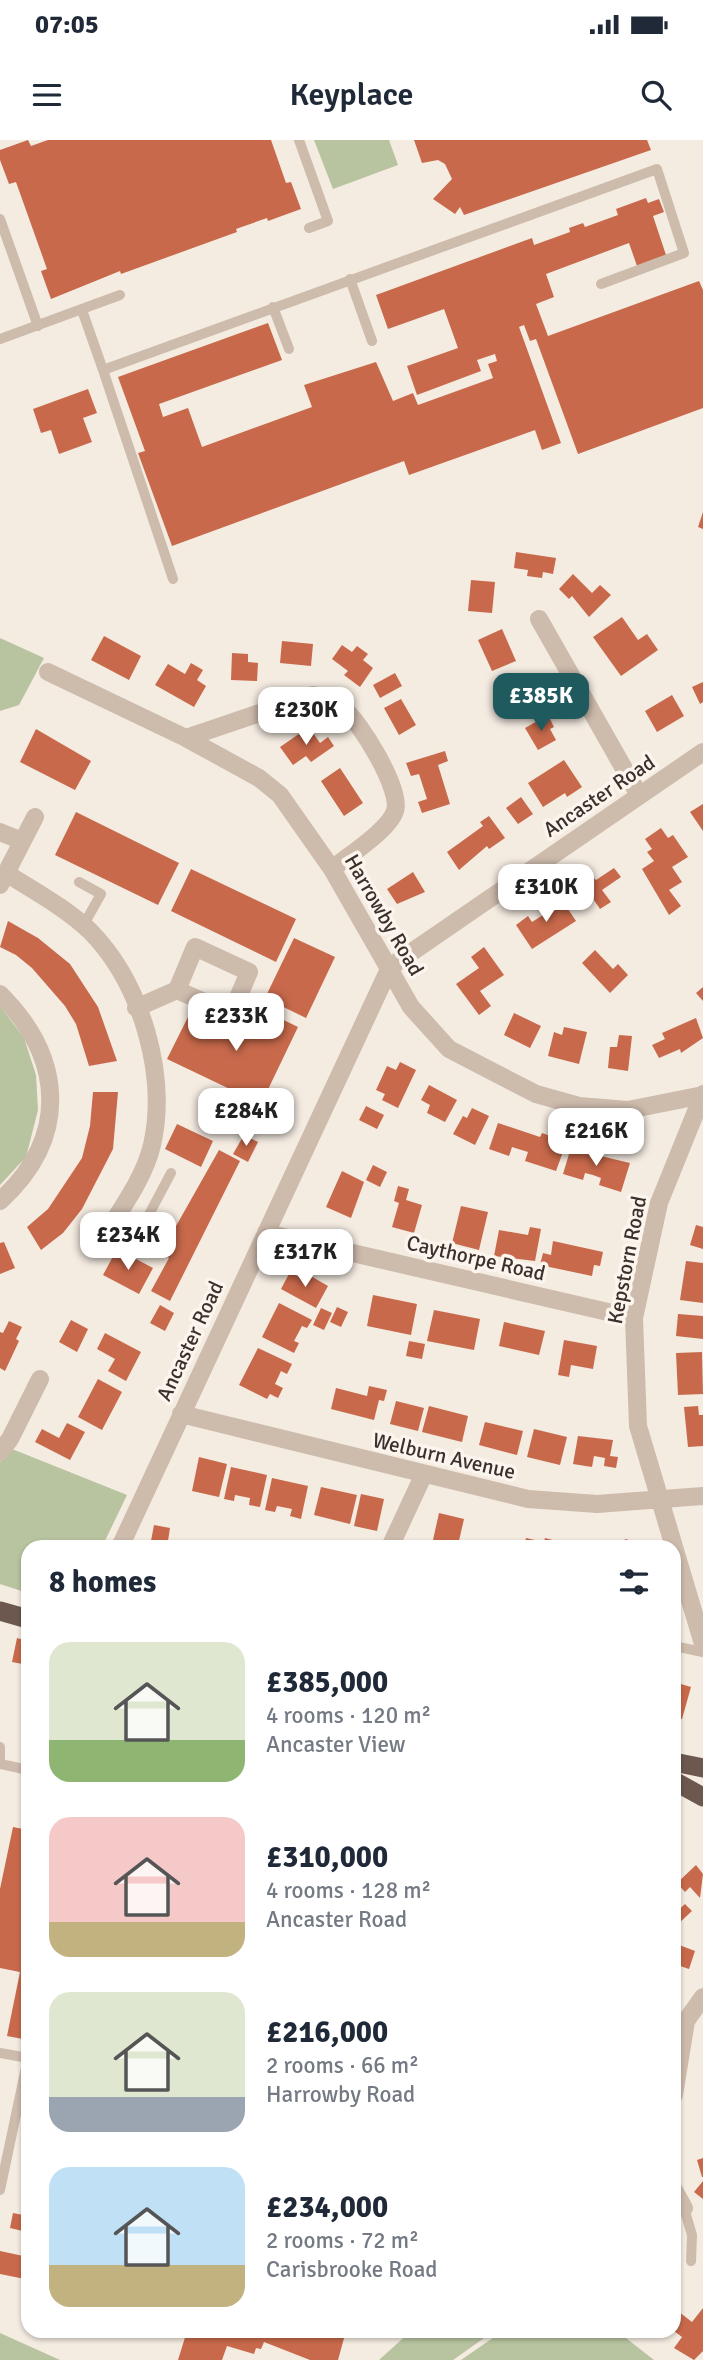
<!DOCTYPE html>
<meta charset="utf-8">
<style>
:root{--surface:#fff;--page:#f6f6f7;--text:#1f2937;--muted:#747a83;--accent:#1f5a5e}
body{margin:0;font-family:Signika,sans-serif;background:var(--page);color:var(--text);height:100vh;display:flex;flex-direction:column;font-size:26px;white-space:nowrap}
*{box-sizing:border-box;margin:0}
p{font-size:23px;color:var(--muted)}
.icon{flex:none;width:38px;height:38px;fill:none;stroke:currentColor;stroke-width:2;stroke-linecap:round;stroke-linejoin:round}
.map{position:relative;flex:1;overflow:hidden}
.panel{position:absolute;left:21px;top:1400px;width:660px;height:798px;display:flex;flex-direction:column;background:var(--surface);border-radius:21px;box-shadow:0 2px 5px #0004}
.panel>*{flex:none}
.price{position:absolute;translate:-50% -60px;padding:0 16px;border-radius:14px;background:#fff;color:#222;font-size:23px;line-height:46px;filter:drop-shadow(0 2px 4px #0008)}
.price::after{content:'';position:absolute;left:50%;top:42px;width:21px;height:16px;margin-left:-10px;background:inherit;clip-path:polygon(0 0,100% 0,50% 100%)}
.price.current{background:var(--accent);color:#fff}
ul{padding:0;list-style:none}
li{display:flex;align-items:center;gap:21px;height:175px;padding:0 28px}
li span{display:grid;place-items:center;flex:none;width:196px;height:140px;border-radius:21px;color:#555}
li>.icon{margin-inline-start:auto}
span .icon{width:84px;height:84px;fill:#fffc;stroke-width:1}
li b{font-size:30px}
h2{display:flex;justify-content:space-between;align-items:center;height:84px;padding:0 28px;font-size:30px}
.status{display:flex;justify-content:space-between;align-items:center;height:49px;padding:0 35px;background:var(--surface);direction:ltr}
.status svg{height:19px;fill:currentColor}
header{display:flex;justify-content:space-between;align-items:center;height:91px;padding:0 28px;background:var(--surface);font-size:32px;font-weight:600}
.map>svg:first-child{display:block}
.green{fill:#b8c4a0}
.building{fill:#c8694b}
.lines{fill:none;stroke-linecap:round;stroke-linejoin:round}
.service{stroke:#cdbbac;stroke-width:10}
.minor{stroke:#cdbbac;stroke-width:18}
.trunk{stroke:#6c584f;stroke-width:19}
.labels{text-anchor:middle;stroke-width:7;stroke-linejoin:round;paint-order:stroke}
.street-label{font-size:21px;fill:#3b302b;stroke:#fbf5ee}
</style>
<div class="status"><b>07:05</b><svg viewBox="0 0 49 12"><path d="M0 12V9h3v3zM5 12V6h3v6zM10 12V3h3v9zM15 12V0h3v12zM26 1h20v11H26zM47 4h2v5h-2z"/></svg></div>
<header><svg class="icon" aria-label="menu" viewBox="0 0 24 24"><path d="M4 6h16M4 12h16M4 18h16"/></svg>Keyplace<svg class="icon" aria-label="search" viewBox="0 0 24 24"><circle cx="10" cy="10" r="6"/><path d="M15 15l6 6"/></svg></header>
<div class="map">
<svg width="703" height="2220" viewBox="0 0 703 2220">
<rect width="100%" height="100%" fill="#f4ebe1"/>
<!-- green -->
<path class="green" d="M314 0H389L398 25 333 49Z
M0 498 44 518 19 565 0 571Z
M0 866 24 898 36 935 38 970 26 1017 0 1045Z
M12 1309 127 1355 102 1407H28V1453L0 1444V1322Z
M411 2191H494L453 2220H379Z
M503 2191H617L654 2220H461Z
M0 2193 60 2220H0Z"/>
<!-- building -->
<path class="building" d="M28 0 31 6 48 0H271L286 43 291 42 301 69 268 81 267 78 236 89 237 92 121 134 120 131 51 159 41 131 47 129 16 42 9 44 0 20V10Z
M414 0H647L651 10 464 75 460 67 455 74 433 59 452 39 445 24 438 20 422 23Z
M646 58 648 63 659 59 664 72 653 76 666 115 637 126 629 103 546 134 554 157 536 164 548 196 699 141 703 150V268L578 314 536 199 530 201 524 185 519 187 561 303 542 310 535 290 409 335 404 321 172 406 138 313 145 311 118 237 268 183 282 220 159 264 163 277 188 268 202 307 312 267 304 245 376 222 393 261 413 253 418 265 493 238 488 224 497 221 495 214 477 220 481 231 417 255 407 226 458 208 444 169 388 189 376 155 532 98 534 105 570 92 569 88 583 83 585 87 618 75 616 69Z
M88 249 97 273 83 278 92 302 59 314 51 290 41 293 33 269Z
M703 372V389L698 387Z
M516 412 556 418 553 434 543 432 542 438 527 436 528 430 514 428Z
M573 434 592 453 600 445 611 455 589 477 572 456 569 459 559 449Z
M471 440 495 442 492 473 468 471Z
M622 477 638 500 647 494 658 510 621 536 593 497Z
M502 489 516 521 492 531 478 500Z
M104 496 141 516 129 540 91 520Z
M282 501 313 504 311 526 280 523Z
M342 505 352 512 357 506 368 514 363 520 373 528 360 547 344 535 348 531 332 519Z
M232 513 248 514V522L258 523 257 541 231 540Z
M191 523 203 530 197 540 206 546 194 567 155 545 168 524 185 534Z
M395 533 402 546 380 558 373 545Z
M520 535 529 551 536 547 546 563 519 578 501 545Z
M703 542V562L700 564 692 547Z
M672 555 684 576 657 592 645 571Z
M401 559 416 585 399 595 384 568Z
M548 575 554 587 550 589 556 600 538 610 525 588Z
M309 587 320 603 328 597 334 606 311 622 306 616 293 625 280 607Z
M36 589 91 621 75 650 20 622Z
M445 611 448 621 438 625 450 664 422 673 418 662 427 659 419 634 411 636 406 623Z
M564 620 582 647 567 657 565 653 543 667 528 643Z
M340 628 363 663 344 676 321 641Z
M521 657 533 674 518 684 506 668Z
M703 664V691L690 672Z
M76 672 179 723 158 765 55 715Z
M489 676 505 698 489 709 487 706 459 730 447 712 483 686 480 682Z
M661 688 668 698 673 695 688 717 672 727 682 742 669 750 681 766 669 775 642 729 654 721 647 712 652 709 645 699Z
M614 728 621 737 602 750 611 762 600 769 583 744 593 737 596 740Z
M191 729 296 779 276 822 171 771Z
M413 732 425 752 397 764 387 749Z
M560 757 576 781 532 809 516 785 528 776 532 782 551 770 548 764Z
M8 781 38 798 70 824 98 867 117 921 89 926 76 884 65 866 32 828 16 815 0 807Z
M294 798 335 817 306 878 265 858Z
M484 807 504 835 480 851 491 866 479 875 456 844 479 828 471 817Z
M595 810 613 829 618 824 628 835 610 853 582 823Z
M703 847V861L696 853Z
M259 868 298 887 261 964 167 919 189 875 243 901Z
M514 873 541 886 530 908 504 895Z
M696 878 703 898 681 913 680 909 659 918 652 905 665 899 662 893Z
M564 887 587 892 579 924 548 916 554 892 562 895Z
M619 895 632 896 628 931 608 928 610 907H617Z
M400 922 416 930 398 968 382 960 385 954 376 950 387 926 396 930Z
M429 945 457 960 445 982 427 973 430 965 421 960Z
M93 952H118L113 1009 82 1069 63 1093 41 1110 27 1087 48 1069 82 1018 90 986Z
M366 966 384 975 377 989 359 980Z
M472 968 489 976 475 1005 453 994 463 976 467 978Z
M498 983 540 997 542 993 556 998 554 1005 564 1009 556 1031 525 1021 528 1012 512 1007 509 1016 489 1009Z
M177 984 213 1001 201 1027 165 1009Z
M244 995 258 1002 248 1022 233 1014Z
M572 1004 589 1009 588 1013 630 1023 621 1052 599 1045 601 1038 593 1035 585 1033 583 1040 563 1034Z
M219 1010 240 1021 170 1161 151 1151 169 1118 163 1115 167 1102Z
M373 1025 387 1032 380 1047 366 1040Z
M342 1031 364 1042 351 1078 326 1067Z
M398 1046 409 1049 406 1060 422 1065 414 1093 392 1087 399 1063 394 1061Z
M461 1066 488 1072 479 1110 452 1103Z
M696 1085 703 1087V1109L690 1105Z
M530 1087 541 1089 535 1121 494 1116 499 1090 528 1095Z
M553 1101 603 1112 600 1126 594 1125 592 1136 540 1125 543 1113 551 1115Z
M4 1102 15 1128 0 1134V1103Z
M117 1109 153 1128 139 1154 103 1135Z
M686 1121 703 1123V1163L680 1160Z
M290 1132 306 1141 309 1135 328 1146 316 1168 281 1149Z
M373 1155 417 1164 411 1195 367 1186Z
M279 1163 312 1180 307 1188 302 1186 294 1201 299 1203 294 1213 262 1197Z
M160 1165 174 1173 165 1191 150 1183Z
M337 1167 348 1172 341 1187 330 1182Z
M321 1168 332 1173 324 1190 313 1185Z
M434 1170 480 1179 474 1210 427 1201Z
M678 1174 703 1176V1199L676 1196Z
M71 1180 88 1189 77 1212 59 1202Z
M9 1181 22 1187 16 1199 19 1201 5 1231 0 1228V1192L3 1193Z
M504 1182 545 1191 539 1215 499 1206Z
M105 1193 141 1212 126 1241 108 1231 115 1219 97 1209Z
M564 1200 597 1206 593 1229 571 1225 569 1237 558 1235Z
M409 1201 425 1204 422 1219 406 1216Z
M258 1208 292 1224 287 1234 281 1231 275 1244 283 1248 278 1258 270 1254 267 1259 239 1245Z
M702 1212 703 1254 678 1255 676 1213Z
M98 1239 122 1252 102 1290 78 1277Z
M369 1246 387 1250 384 1261 379 1260 374 1280 331 1269 336 1248 367 1256Z
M396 1261 424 1268 418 1291 390 1284Z
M429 1266 468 1276 462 1302 422 1292Z
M698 1266 699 1275H703V1306L688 1307 684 1267Z
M485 1282 523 1291 517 1315 479 1305Z
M67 1283 85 1292 70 1320 35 1302 42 1289 59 1298Z
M534 1289 567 1297 560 1325 527 1317Z
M578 1296 613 1300 610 1316 618 1317 616 1328 604 1326 605 1318 594 1316 592 1327 573 1324Z
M199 1317 227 1324 219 1357 192 1351Z
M231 1327 267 1335 260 1367 249 1365 250 1358 235 1355 234 1361 224 1359Z
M272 1338 308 1346 301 1379 290 1376 292 1369 277 1366 275 1372 265 1370Z
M321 1347 357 1355 350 1384 314 1375Z
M361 1354 384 1359 377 1391 354 1386Z
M439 1373 464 1379 458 1405 433 1400Z
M154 1385 170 1388 167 1407 150 1406Z
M526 1398 544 1402 545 1398 568 1404 567 1407H524Z
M625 1399 649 1405V1407H623Z
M17 1498 28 1501V1525L12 1522Z
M674 1542 691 1547 682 1579 674 1577Z
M13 1687 28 1690V1900L7 1896 20 1832 0 1828V1749Z
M696 1725 703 1734 700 1758 690 1747 685 1752 677 1743Z
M685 1764 692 1771 677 1785 674 1774Z
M674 1803 695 1811 689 1829 674 1824Z
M703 2018V2037H702L697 2020Z
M703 2041V2059L694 2052Z
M13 2073 28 2076 27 2092 10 2088Z
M0 2111 28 2117 25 2139 0 2134Z
M674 2168 692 2182 703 2168V2211L694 2220 674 2208 682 2197 674 2191Z
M187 2191H346L338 2220H310L264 2202 261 2209 256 2208 254 2214 227 2206 222 2220H178Z"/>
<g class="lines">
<!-- service -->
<path class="service" d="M299 0 328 81 309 88
M0 79 38 186
M350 139 372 201
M273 167 289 209
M82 170 103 230 657 29 684 113 601 144
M0 199 120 155
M103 230 173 439
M79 742 101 754 83 786
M137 1097 171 1033
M674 1506 703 1512
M0 1607V1621
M0 1624 28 1630
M0 1913 28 1918
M0 2050 28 1918
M684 2068 692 2095 691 2121"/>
<!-- minor -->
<path class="minor" d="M539 479 639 655
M48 532 186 598 259 638 280 655 332 729 411 867 449 909 536 954 579 966 628 970 703 955
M186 598 313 555C324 557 333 560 342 567 360 581 402 650 395 671 389 690 348 716 332 729
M0 692 22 701
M6 733C34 751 66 768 90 791 141 843 168 934 152 1005 144 1039 120 1070 102 1100
M0 745 35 677
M0 854C65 919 69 998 0 1061
M136 868 177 850 195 807 249 832 231 874 177 850
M703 954 659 1063 634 1178 638 1286 703 1504
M266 1093 634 1178
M181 1274 528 1359 597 1364 703 1356
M0 1312 10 1299 40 1239
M120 1407 390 827 703 612
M390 1407 423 1336
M674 1955 686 1881 703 1857
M674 2050 684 2068"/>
<!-- trunk -->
<path class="trunk" d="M0 1471 28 1479
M674 1622 703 1628
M674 1641 703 1657"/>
</g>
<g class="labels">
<!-- street labels -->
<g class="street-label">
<text transform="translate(599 656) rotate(-34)" y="7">Ancaster Road</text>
<text transform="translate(384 775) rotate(60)" y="7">Harrowby Road</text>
<text transform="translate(476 1118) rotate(13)" y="7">Caythorpe Road</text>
<text transform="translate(627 1120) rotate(-79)" y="7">Kepstorn Road</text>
<text transform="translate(190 1201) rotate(-65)" y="7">Ancaster Road</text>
<text transform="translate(444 1316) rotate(13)" y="7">Welburn Avenue</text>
</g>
</g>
</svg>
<b class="price current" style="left:541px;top:593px">£385K</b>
<b class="price" style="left:306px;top:607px">£230K</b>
<b class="price" style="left:546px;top:784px">£310K</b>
<b class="price" style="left:236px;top:913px">£233K</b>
<b class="price" style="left:246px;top:1008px">£284K</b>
<b class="price" style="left:596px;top:1028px">£216K</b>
<b class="price" style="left:128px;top:1132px">£234K</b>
<b class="price" style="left:305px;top:1149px">£317K</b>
<section class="panel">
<h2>8 homes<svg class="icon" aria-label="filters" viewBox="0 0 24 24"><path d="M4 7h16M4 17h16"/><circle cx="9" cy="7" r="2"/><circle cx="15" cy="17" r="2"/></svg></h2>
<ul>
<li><span style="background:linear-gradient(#dfe7d0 70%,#8fb573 0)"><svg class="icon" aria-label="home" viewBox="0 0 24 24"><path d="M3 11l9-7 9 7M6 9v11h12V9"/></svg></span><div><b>£385,000</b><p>4 rooms · 120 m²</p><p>Ancaster View</p></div></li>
<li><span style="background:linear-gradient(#f6c9c9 75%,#c2b280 0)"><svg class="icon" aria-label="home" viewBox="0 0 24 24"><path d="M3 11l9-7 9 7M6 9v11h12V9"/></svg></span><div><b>£310,000</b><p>4 rooms · 128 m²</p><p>Ancaster Road</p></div></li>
<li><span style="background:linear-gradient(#dfe7d0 75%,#9aa5b1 0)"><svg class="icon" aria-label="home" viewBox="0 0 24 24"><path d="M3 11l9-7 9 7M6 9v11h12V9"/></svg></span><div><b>£216,000</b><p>2 rooms · 66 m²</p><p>Harrowby Road</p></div></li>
<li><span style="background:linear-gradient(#bfe0f5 70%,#c2b280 0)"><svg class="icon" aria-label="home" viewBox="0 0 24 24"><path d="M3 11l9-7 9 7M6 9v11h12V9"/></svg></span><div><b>£234,000</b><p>2 rooms · 72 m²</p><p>Carisbrooke Road</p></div></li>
</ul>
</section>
</div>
